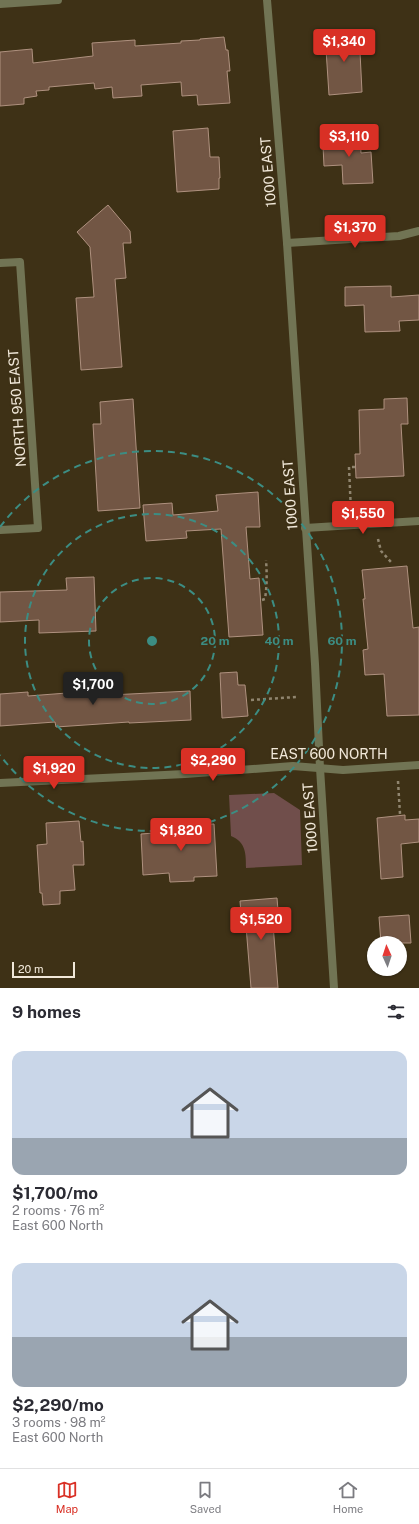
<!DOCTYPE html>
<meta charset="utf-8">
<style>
:root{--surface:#fff;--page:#f7f7f7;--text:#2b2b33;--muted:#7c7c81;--line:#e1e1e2;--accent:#d93025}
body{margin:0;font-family:"Public Sans",sans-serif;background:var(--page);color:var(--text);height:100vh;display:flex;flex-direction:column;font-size:15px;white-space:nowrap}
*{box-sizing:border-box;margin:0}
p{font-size:13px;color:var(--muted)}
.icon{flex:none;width:22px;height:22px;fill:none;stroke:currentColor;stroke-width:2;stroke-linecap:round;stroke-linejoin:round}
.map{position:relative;height:988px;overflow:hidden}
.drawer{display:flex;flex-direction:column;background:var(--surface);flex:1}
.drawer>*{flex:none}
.needle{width:26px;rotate:357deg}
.buttons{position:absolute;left:367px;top:936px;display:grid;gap:8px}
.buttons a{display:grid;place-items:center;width:40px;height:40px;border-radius:50%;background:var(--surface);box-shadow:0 1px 3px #0004;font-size:20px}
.scale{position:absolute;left:12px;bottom:10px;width:63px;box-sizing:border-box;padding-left:4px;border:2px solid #f1e8d9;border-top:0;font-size:11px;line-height:14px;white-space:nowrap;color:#f1e8d9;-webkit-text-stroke:3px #3e3116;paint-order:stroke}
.price{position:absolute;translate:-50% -34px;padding:0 9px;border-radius:4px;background:var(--accent);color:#fff;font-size:13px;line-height:26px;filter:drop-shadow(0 1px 2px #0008)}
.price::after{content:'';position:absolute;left:50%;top:24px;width:12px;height:9px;margin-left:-6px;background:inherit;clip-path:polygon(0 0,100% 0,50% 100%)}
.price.current{background:#222;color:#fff}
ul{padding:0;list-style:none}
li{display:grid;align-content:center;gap:8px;height:212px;padding:0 12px}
li span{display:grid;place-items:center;height:124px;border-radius:12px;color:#555}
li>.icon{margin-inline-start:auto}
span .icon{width:72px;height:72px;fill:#fffc;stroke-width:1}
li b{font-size:17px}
h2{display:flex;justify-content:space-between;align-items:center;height:48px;padding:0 12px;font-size:17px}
.menu{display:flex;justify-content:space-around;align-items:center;height:56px;border-top:1px solid var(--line);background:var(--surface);font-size:11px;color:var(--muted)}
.menu a{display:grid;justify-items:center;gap:2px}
.menu .current{color:var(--accent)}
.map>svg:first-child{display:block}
.green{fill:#704e4b}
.building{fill:#725644;stroke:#af917f}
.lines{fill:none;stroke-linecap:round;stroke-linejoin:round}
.path{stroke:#90856f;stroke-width:2.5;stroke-dasharray:3 3;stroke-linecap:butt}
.minor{stroke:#717454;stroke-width:8}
.tertiary{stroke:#717454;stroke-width:8}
.ring{fill:none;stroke:#3c8d83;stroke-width:2;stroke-dasharray:7 5}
.labels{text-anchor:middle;stroke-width:4;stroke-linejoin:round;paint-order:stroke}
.street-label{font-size:14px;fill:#f1e8d9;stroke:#3e3116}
.centre{fill:#3c8d83;stroke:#3e3116;stroke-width:2}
.ring-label{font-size:12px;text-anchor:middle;font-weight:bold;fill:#3c8d83;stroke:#3e3116;stroke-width:4;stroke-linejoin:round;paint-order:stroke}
</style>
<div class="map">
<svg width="419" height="988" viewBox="0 0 419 988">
<rect width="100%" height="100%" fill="#3e3116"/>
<!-- green -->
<path class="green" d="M274 793 300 810 302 865 246 868C246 854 246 842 231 836L229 795Z"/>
<!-- building -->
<path class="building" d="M359 32 362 92 329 95 325 34Z
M224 37 226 50H228L230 71H227L230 103 198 105 197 95 182 96 181 82 141 85 142 96 113 98 112 87 95 89 94 83 49 87V90L36 91 37 96 24 98V104L0 106V52L32 49 33 63 93 56 92 43 135 40V46L181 43V41L200 40V39Z
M208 128 210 157H219L220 178H219V189L177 192 173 131Z
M360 133 361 153 371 152 373 183 343 184 342 165 324 166 323 146H327L326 135Z
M108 205 130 231 131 243H123L126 278 115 279 122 367 81 370 76 298 94 297 90 247 77 232Z
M391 286V297L419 295V320L399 321 400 331 365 332 364 305 345 306V287Z
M407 398 408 424H401L404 476 356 478 355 454H360L359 410 384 409V399Z
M133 399 140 508 98 511 93 424H101L100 402Z
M258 492 260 527H246L250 579 259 578 263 635 229 637 221 529 186 531 187 538 146 541 143 505 172 503 173 515 218 511 216 495Z
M407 566 413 628 419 627V715L387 716 384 674 365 675 363 650 368 649 363 599H365L362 570Z
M94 577 96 631 39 633V620L0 622V592L67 590 66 578Z
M237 672 238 685H245L248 716 222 718 220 673Z
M98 673 100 692 110 691V695L190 691 191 720 129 723V722L56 727 55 722 0 726V694L28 692V696L67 693 66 675Z
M405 815V820L419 819V842L401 844 403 877 381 879 377 818Z
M191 820V825L214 824 217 876 194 877V881L170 882 169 873 143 875 141 834 168 832 167 821Z
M79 821 81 842 83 841 84 865H73L75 890 60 891V904L43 905 42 893H40L37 845 47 844 46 823Z
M277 898 279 923 273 924 278 988H251L246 926H242L240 901Z
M409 915 411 943H381L379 917Z"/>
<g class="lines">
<!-- path -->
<path class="path" d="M351 512 349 467H355
M378 539 381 551 391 562
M262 600 265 599C267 586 267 573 266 560
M251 700 296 697
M398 781 400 814"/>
<!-- minor -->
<path class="minor" d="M0 4 58 0
M287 243 399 236 419 231
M0 263 20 262 38 528 0 530
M305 528 419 521
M0 783 185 774 293 766 343 770 419 765"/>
<!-- tertiary -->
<path class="tertiary" d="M267 0 287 243 315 664 320 768 334 988"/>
</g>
<!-- distance rings -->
<g class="ring">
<circle cx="152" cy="641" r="63"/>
<circle cx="152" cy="641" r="127"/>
<path d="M0 527A190 190 0 1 1 0 755"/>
</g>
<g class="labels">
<!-- street labels -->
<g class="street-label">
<text transform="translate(268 172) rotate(-95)" y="5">1000 EAST</text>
<text transform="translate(17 408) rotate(-94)" y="5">NORTH 950 EAST</text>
<text transform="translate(290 495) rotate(-94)" y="5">1000 EAST</text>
<text x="329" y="759">EAST 600 NORTH</text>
<text transform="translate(310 818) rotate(-94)" y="5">1000 EAST</text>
</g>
</g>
<circle cx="152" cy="641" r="6" class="centre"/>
<g class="ring-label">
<text x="215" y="645">20 m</text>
<text x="279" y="645">40 m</text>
<text x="342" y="645">60 m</text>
</g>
</svg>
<div class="buttons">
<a><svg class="needle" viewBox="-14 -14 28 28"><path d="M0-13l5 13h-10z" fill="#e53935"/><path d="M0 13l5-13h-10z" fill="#7c7c81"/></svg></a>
</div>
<div class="scale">20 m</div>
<b class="price" style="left:344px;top:63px">$1,340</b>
<b class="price" style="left:349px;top:158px">$3,110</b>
<b class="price" style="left:355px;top:249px">$1,370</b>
<b class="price" style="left:363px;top:535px">$1,550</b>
<b class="price current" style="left:93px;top:706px">$1,700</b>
<b class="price" style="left:213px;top:782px">$2,290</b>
<b class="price" style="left:54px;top:790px">$1,920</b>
<b class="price" style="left:181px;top:852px">$1,820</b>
<b class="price" style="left:261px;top:941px">$1,520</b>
</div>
<section class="drawer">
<h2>9 homes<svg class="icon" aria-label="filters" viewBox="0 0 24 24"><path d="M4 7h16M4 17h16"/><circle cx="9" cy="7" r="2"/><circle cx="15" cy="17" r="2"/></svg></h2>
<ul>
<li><span style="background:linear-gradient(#c9d6e8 70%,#9aa5b1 0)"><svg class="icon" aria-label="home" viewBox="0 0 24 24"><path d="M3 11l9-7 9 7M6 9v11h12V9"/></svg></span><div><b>$1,700/mo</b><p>2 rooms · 76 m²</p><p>East 600 North</p></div></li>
<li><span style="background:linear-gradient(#c9d6e8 60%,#9aa5b1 0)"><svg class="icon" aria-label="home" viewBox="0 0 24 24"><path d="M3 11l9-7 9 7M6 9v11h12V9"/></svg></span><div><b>$2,290/mo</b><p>3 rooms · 98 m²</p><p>East 600 North</p></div></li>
</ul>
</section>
<nav class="menu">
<a class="current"><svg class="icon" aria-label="map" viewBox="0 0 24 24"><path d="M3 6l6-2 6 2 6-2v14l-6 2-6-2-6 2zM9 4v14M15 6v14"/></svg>Map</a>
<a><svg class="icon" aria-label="saved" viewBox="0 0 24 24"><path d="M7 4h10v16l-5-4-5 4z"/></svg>Saved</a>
<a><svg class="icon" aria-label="home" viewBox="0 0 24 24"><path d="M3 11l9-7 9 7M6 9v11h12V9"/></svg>Home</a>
</nav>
